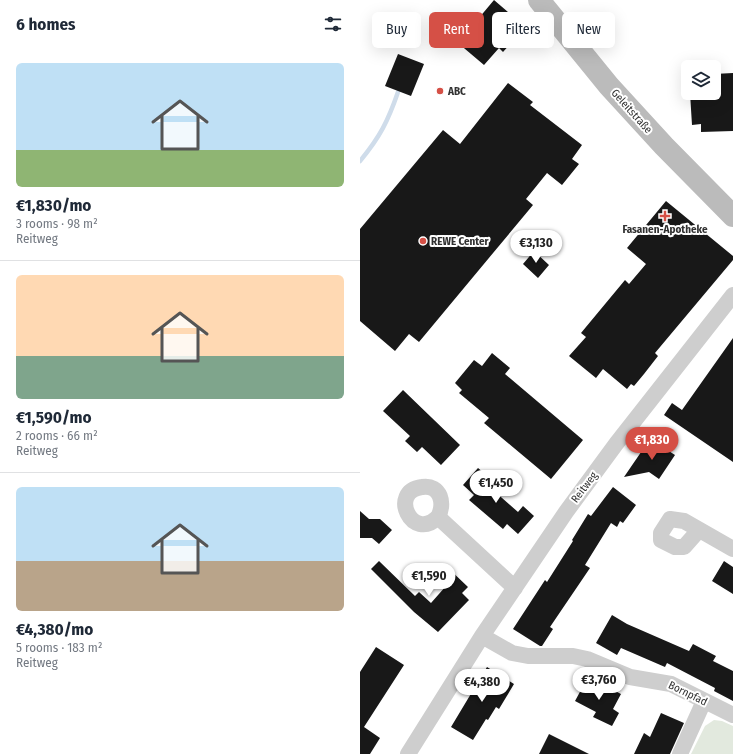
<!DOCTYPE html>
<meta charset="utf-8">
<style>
:root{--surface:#fff;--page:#f6f6f7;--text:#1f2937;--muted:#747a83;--line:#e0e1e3;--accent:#d55046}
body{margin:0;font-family:"Fira Sans Condensed",sans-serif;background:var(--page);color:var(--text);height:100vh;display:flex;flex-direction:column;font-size:15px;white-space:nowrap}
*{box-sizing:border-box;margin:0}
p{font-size:13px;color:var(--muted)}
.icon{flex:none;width:22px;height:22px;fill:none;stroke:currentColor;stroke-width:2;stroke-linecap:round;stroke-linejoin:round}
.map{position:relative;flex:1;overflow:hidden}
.details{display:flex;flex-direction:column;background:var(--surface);width:360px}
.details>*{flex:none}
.banner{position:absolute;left:12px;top:12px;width:301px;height:36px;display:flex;gap:8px}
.fabs{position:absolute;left:321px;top:60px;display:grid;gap:8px}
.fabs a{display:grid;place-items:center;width:40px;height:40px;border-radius:6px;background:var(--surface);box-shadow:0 4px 16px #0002;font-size:20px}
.price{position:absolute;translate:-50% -34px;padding:0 9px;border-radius:14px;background:#fff;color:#222;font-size:13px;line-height:26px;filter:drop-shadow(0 1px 2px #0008)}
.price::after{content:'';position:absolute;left:50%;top:24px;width:12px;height:9px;margin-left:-6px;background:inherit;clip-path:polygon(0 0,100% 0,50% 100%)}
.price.on{background:var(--accent);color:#fff}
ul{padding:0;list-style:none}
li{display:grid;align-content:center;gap:8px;height:212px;padding:0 16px}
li+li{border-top:1px solid var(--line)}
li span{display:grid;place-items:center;height:124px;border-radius:6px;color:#555}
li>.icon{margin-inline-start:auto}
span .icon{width:72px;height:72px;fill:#fffc;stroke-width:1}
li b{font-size:17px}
h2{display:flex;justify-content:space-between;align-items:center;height:48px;padding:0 16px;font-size:17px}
.chip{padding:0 14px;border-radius:6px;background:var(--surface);box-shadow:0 4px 16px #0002;font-size:14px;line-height:36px}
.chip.on{background:var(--accent);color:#fff}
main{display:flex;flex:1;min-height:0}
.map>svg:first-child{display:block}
.green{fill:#e2e9de}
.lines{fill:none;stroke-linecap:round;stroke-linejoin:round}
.stream{stroke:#cfdcea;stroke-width:4.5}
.building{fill:#181818}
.street{stroke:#cecece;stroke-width:16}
.secondary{stroke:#bbb;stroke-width:22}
.poi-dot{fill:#d55046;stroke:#fff;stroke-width:1.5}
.labels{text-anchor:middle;stroke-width:4;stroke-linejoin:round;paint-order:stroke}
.poi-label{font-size:11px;font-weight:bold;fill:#313131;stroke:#fff;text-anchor:start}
.street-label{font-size:11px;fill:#313131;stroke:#fff}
</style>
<main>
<section class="details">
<h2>6 homes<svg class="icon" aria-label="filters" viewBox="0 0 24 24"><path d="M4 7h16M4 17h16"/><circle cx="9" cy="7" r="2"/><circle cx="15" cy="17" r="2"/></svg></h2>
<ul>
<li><span style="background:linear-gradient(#bfe0f5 70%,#8fb573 0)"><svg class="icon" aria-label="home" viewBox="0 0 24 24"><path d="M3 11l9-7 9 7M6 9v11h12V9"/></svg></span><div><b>€1,830/mo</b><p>3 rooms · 98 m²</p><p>Reitweg</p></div></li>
<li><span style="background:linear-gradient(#ffd9b3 65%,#7fa58c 0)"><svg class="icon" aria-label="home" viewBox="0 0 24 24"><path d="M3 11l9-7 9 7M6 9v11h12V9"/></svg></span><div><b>€1,590/mo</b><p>2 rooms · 66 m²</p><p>Reitweg</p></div></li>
<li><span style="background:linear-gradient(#bfe0f5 60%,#b9a48a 0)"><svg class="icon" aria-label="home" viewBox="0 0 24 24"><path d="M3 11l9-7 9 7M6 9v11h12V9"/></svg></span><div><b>€4,380/mo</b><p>5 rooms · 183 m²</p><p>Reitweg</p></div></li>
</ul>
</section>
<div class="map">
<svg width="373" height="754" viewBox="0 0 373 754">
<rect width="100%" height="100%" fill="#fff"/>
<!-- green -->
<path class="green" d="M354 720 362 721 373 726V754H331L345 726Z"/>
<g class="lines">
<!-- stream -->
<path class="stream" d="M0 161C20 137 28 121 38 92"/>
</g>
<!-- building -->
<path class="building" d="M134 0 161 23 149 38 153 41 143 52 139 48 124 65 98 43Z
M38 54 64 64 51 96 25 86Z
M373 73V131L341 132V124L332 125 330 93H354V74Z
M148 83 173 102 170 105 222 145 212 159 219 164 202 185 187 173 166 199 173 205 59 342 49 334 35 351 0 321V229L83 130 100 144Z
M306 201 373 256V260L295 353 298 356 284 374 274 386 271 384 267 389 243 369 236 378 209 356 226 337 221 333 265 280 269 284 286 264 267 248Z
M174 251 189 265 178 278 163 264Z
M373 338V462L304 415 312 403 322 410Z
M132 353 150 368 145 374 223 440 191 479 124 423 129 418 99 393 102 390 95 383 114 360 122 366Z
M43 390 100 445 81 465 62 447 57 452 45 441 50 436 23 411Z
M290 439 315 455 299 479 289 472 264 477Z
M118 468 130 478 125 483 158 512 163 506 174 516 158 534 147 524 143 529 109 500 114 495 103 485Z
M253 487 276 505 263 523 260 521 257 527 251 523 225 565 230 568 190 627 193 629 182 646H180L153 629 185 580 187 582 213 541 212 540 228 514 231 516Z
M0 511 9 519H20L32 530 19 544 12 538H0Z
M19 561 55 596 59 592 71 603 86 586 76 576 86 566 108 587 102 593 109 600 78 632 54 612 11 569Z
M364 561 373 567V594L352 581Z
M252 615 267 624 329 651 333 644 356 656 353 661 373 671V701L354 691 355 688 307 663 305 667 261 648 257 655 236 643Z
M16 647 44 665 4 727 20 738 10 754H0V672Z
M127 667 154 684 139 709 136 707 128 720 126 719 113 740 91 727Z
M228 677 261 694 253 709 259 713 252 726 233 717 236 712 215 701Z
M301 713 324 723 310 754H274L284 733 290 737Z
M189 734 229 754H179Z"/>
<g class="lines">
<!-- street -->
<path class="street" d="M78 517C52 543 28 491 62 487 81 484 85 504 78 517L155 588
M339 530 324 547H315L301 540V533L310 519 324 521 373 549
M122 636 152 653 168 656H213L227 659 270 677 311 684 373 715
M48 754 122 636 206 512 256 444 373 295
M320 754 344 701"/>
<!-- secondary -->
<path class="secondary" d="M179 0 249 86 304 146 373 216"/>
</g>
<!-- markers -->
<g class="poi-dot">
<circle cx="80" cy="91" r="4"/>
<path d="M303 210h4v4h4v4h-4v4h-4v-4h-4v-4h4z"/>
<circle cx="63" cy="241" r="4"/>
</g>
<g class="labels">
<!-- poi labels -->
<g class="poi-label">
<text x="88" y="95">ABC</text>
<text x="305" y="233" text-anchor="middle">Fasanen-Apotheke</text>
<text x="71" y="245">REWE Center</text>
</g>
<!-- street labels -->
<g class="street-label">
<text transform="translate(272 111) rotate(48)" y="4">Geleitstraße</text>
<text transform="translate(224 487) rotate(-53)" y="4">Reitweg</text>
<text transform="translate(328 693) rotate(26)" y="4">Bornpfad</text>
</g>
</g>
</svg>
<div class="fabs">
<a><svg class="icon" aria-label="layers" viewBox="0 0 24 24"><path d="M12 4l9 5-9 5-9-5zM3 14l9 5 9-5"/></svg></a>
</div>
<b class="price" style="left:176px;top:264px">€3,130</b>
<b class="price on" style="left:292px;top:461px">€1,830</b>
<b class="price" style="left:136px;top:504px">€1,450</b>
<b class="price" style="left:69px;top:597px">€1,590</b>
<b class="price" style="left:239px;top:701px">€3,760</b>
<b class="price" style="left:122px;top:703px">€4,380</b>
<div class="banner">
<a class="chip">Buy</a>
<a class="chip on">Rent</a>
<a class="chip">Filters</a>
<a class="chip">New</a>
</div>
</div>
</main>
